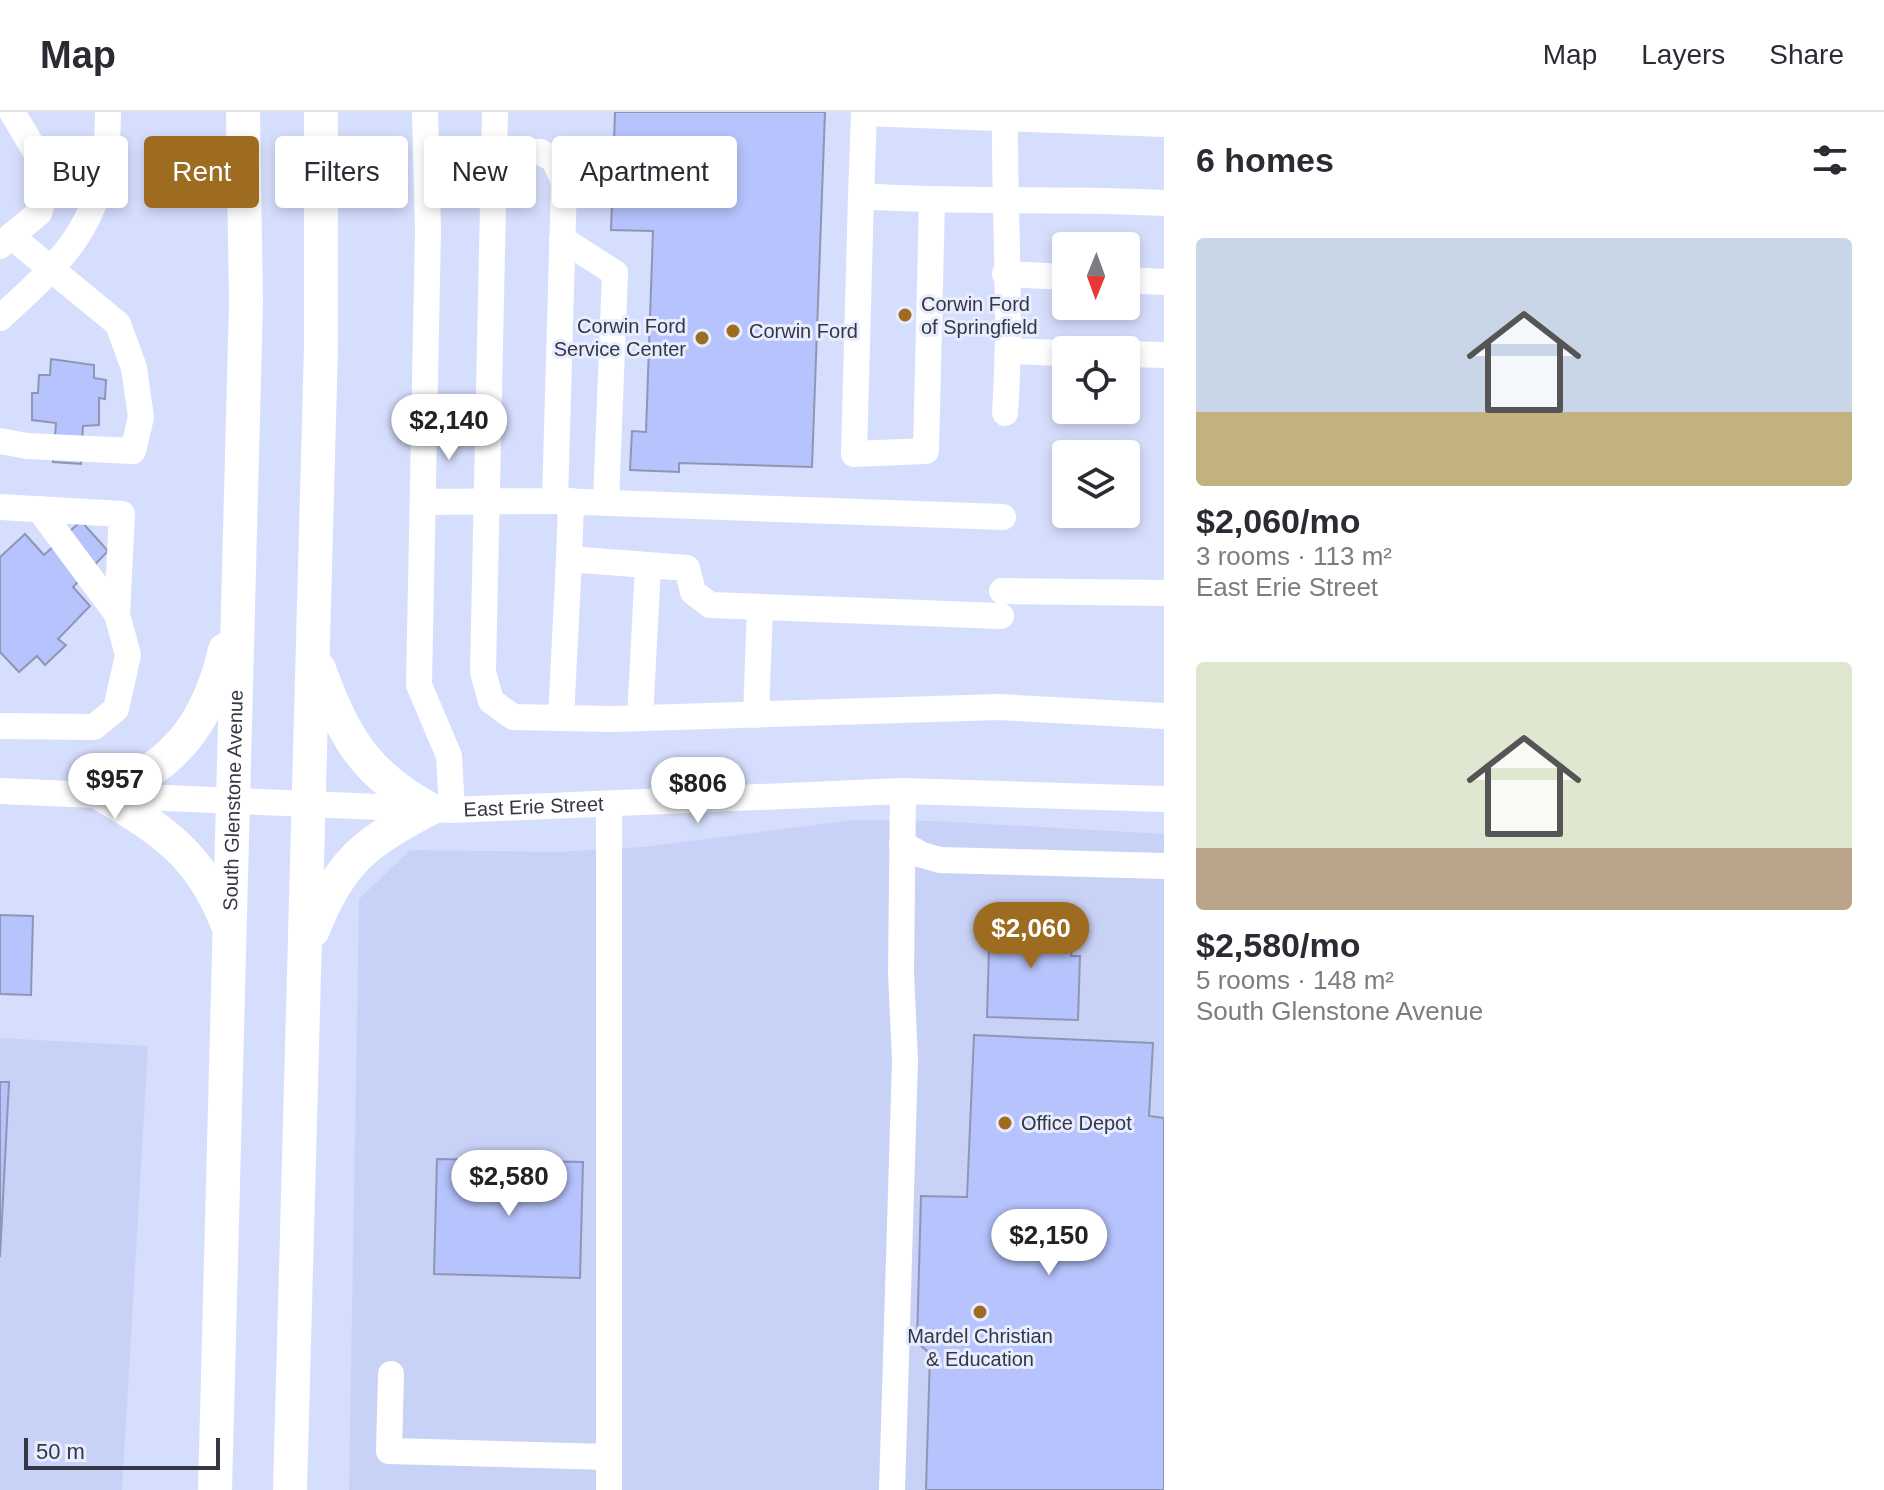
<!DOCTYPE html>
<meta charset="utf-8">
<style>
:root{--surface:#fff;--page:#f2f2f3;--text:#2b2b33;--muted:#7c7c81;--line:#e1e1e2;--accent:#9d6c20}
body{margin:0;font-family:Helvetica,sans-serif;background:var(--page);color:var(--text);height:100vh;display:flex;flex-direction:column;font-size:30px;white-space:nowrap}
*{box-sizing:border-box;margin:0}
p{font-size:26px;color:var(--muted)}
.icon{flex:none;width:44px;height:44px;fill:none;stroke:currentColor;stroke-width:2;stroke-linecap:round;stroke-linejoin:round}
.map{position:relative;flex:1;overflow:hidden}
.drawer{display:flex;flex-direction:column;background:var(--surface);width:720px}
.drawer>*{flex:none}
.top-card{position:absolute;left:24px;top:24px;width:760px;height:72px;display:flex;gap:16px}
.needle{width:52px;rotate:181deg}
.buttons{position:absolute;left:1052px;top:120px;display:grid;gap:16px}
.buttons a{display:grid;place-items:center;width:88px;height:88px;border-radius:8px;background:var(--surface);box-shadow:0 4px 12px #0003;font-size:40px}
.scale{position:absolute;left:24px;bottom:20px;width:196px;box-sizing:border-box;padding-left:8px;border:4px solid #353844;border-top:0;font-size:22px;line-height:28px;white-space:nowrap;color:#353844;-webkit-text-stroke:6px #e7ecff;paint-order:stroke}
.price{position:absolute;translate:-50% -68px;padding:0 18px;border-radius:28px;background:#fff;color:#222;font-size:26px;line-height:52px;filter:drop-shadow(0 2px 4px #0008)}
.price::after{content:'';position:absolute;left:50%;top:48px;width:24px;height:18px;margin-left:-12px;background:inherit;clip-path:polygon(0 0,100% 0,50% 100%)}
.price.current{background:var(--accent);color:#fff}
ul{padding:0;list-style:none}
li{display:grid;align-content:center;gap:16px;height:424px;padding:0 32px}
li span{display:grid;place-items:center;height:248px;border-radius:8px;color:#555}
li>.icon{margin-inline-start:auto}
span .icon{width:144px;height:144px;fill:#fffc;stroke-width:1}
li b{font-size:34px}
h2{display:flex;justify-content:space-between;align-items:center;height:96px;padding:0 32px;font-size:34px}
.chip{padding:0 28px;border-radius:8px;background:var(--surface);box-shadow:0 4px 12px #0003;font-size:28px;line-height:72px}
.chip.current{background:var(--accent);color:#fff}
header{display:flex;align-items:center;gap:48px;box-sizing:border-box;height:112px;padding:0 40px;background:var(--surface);border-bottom:2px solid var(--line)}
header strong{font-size:38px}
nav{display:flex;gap:44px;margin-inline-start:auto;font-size:28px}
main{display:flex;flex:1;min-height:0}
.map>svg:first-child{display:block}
.built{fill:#c8d2f7}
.building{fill:#b6c3fc;stroke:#8f96b3;stroke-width:2}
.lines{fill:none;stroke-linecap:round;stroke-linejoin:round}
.minor{stroke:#fff;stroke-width:26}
.major{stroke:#fff;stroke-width:34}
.poi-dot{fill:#9d6c20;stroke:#e7ecff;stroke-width:3}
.labels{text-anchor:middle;stroke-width:6;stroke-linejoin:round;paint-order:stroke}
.poi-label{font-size:20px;fill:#353844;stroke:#e7ecff;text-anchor:start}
.street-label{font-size:20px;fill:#353844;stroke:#e7ecff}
</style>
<header>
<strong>Map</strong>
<nav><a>Map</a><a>Layers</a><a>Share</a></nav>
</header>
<main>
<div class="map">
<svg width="1164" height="1378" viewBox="0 0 1164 1378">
<rect width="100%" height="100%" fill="#d6defd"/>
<!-- built -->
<path class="built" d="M854 708 935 709 1164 722V1378H349L359 787 410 738 557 740 643 735Z
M0 926 148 934 122 1378H0Z"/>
<!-- building -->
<path class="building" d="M615 0H825L812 355 679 351V360L630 358 632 319 646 320 653 119 611 118Z
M51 247 94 253V266L106 268 105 287 99 286V313L83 314 81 352 53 350 56 311 32 308V281H38L39 263H50Z
M81 409 108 439 73 475 90 494 58 527 66 533 45 553 37 544 19 560 0 540V445L25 422 44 443Z
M990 801 1044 803 1043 816 1069 817V836H1072L1071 844H1080L1078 908 987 905Z
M0 803 33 804 31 883 0 882Z
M974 923 1153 931 1149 1004 1164 1006V1378H926L930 1242 917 1230 921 1084 967 1085Z
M0 970H9L0 1145Z
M437 1047 583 1050 580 1166 434 1162Z"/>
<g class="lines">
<!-- minor -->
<g class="minor">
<path d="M425 0 428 118 419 573 449 644 452 698"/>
<path d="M495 0 483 560 491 589 513 605 612 607 999 595 1164 604"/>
<path d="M1005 0C1004 100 1012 201 1005 301"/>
<path d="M861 84 864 1 1164 12"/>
<path d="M932 89 926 339 854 342 861 84C962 91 1063 86 1164 91"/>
<path d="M11 124 39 101 50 64 12 0"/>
<path d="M562 127 615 161 606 390"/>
<path d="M0 134 11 124 118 212 134 256 141 305 133 339 27 334 0 329"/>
<path d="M1005 162 1066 165"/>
<path d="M1126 168 1164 170"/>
<path d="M0 206C73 140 108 104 108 0"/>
<path d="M1009 239 1066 241"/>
<path d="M1126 242 1164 243"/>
<path d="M555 389 1003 405"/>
<path d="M571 389 569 447 687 456 693 480 710 493 1001 504"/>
<path d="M423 390 555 389 564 70 554 47 540 40 426 39"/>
<path d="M0 395 122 402 117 502 128 543 116 597 94 615 0 614"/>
<path d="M39 397 117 502"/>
<path d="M1002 479 1164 481"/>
<path d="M756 603 760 495"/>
<path d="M561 606 569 447"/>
<path d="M640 606 648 454"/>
<path id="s1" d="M0 679 452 698 903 679 1164 687"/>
<path d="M902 732 922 743 940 748 1164 754"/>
<path d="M391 1262 389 1339 609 1345"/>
<path d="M609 1378V692"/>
<path d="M892 1378 905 948 901 861 903 679"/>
</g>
<!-- major -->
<g class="major">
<path d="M319 557C343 624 365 662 429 697"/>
<path d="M103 683C174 655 208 612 225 538"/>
<path d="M103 683C163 718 201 744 227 811"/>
<path d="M313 818C339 750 366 730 429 697"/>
<path id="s2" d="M215 1378 246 190 243 0"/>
<path d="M290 1378 321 234V0"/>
</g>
</g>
<!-- markers -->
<g class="poi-dot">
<circle cx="905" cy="203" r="8"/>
<circle cx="733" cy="219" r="8"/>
<circle cx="702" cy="226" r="8"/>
<circle cx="1005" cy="1011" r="8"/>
<circle cx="980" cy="1200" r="8"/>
</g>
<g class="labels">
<!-- poi labels -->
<g class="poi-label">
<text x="921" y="199">Corwin Ford<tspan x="921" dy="23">of Springfield</tspan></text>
<text x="686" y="221" text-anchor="end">Corwin Ford<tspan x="686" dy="23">Service Center</tspan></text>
<text x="749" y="226">Corwin Ford</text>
<text x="1021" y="1018">Office Depot</text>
<text x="980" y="1231" text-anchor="middle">Mardel Christian<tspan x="980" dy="23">&amp; Education</tspan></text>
</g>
<!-- street labels -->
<g class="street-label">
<text dy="7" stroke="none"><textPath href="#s2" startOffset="690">South Glenstone Avenue</textPath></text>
<text dy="7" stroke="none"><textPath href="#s1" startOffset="534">East Erie Street</textPath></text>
</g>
</g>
</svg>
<div class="buttons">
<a><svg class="needle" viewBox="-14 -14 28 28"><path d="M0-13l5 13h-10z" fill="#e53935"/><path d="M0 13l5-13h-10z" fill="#7c7c81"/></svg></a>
<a><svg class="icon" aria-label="locate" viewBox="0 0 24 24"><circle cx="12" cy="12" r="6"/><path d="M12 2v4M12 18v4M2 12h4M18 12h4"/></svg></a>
<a><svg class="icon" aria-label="layers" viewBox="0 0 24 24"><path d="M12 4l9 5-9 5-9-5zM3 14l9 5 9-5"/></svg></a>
</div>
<div class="scale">50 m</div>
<b class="price" style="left:449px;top:350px">$2,140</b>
<b class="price" style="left:115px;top:709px">$957</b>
<b class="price" style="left:698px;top:713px">$806</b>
<b class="price current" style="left:1031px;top:858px">$2,060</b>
<b class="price" style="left:509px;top:1106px">$2,580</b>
<b class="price" style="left:1049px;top:1165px">$2,150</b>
<div class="top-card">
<a class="chip">Buy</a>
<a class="chip current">Rent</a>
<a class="chip">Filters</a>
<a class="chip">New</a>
<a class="chip">Apartment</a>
</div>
</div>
<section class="drawer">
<h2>6 homes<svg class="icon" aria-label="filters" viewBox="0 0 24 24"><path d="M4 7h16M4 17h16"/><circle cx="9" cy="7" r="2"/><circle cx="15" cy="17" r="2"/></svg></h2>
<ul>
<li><span style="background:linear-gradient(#c9d6e8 70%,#c2b280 0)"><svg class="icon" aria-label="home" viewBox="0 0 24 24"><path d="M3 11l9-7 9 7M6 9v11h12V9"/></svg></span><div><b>$2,060/mo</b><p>3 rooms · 113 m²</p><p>East Erie Street</p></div></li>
<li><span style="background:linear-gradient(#dfe7d0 75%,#b9a48a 0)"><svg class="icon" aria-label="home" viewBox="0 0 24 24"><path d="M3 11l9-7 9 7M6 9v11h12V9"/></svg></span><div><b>$2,580/mo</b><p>5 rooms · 148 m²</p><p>South Glenstone Avenue</p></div></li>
</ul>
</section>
</main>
